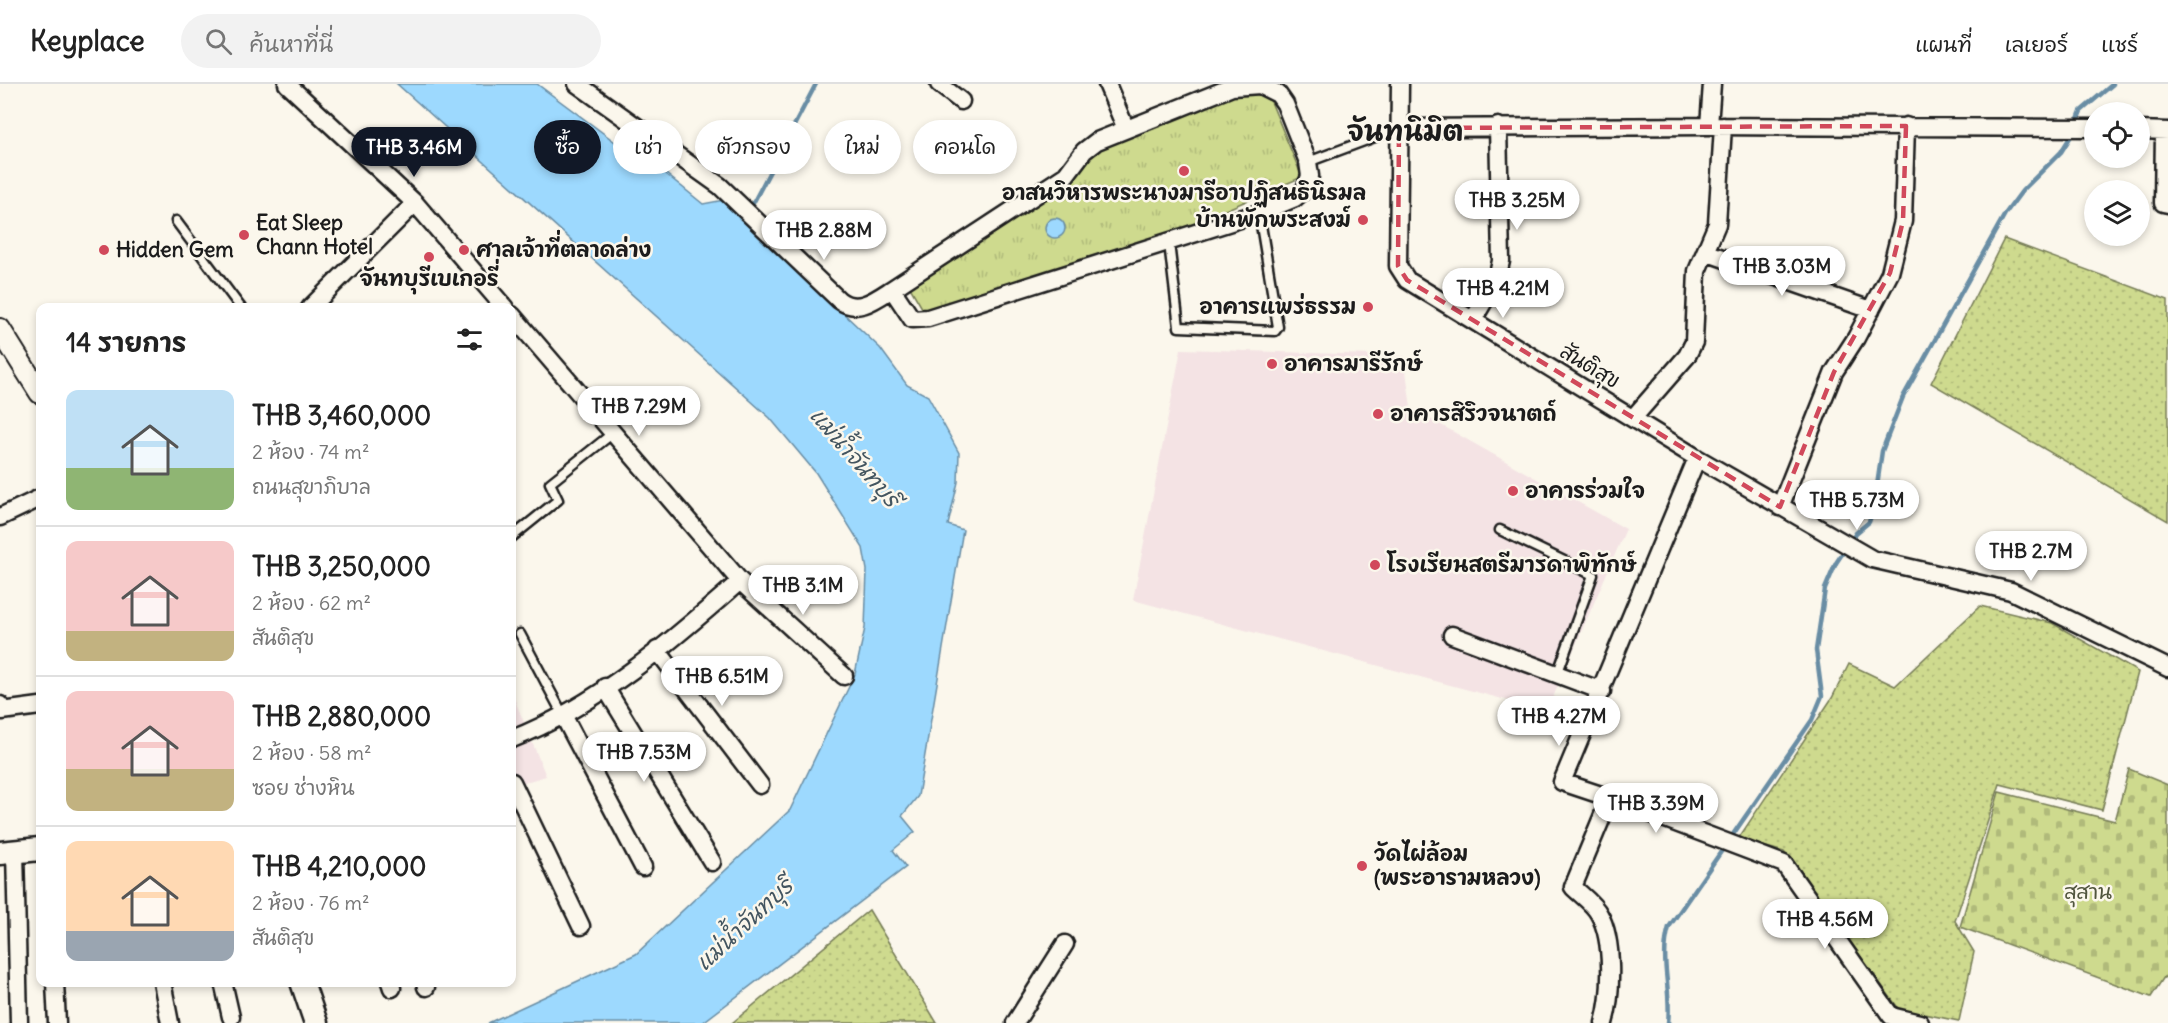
<!DOCTYPE html>
<html lang="th">
<meta charset="utf-8">
<style>
:root{--surface:#fff;--page:#f2f2f2;--text:#222;--muted:#767676;--line:#e0e0e0;--accent:#111827}
body{margin:0;font-family:Delius,"Playpen Sans Thai",sans-serif;background:var(--page);color:var(--text);height:100vh;display:flex;flex-direction:column;font-size:22px;white-space:nowrap}
*{box-sizing:border-box;margin:0}
p{font-size:20px;color:var(--muted)}
.icon{flex:none;width:33px;height:33px;fill:none;stroke:currentColor;stroke-width:2;stroke-linecap:round;stroke-linejoin:round}
.map{position:relative;flex:1;overflow:hidden}
.side{position:absolute;left:36px;top:219px;width:480px;height:684px;display:flex;flex-direction:column;background:var(--surface);border-radius:12px;box-shadow:0 3px 9px #0003}
.side>*{flex:none}
.hud{position:absolute;left:534px;top:36px;width:570px;height:54px;display:flex;gap:12px}
.tools{position:absolute;left:2084px;top:18px;display:grid;gap:12px}
.tools a{display:grid;place-items:center;width:66px;height:66px;border-radius:50%;background:var(--surface);box-shadow:0 3px 9px #0003;font-size:30px}
.price{position:absolute;translate:-50% -51px;padding:0 14px;border-radius:21px;background:#fff;color:#222;font-size:20px;line-height:39px;filter:drop-shadow(0 2px 3px #0008)}
.price::after{content:'';position:absolute;left:50%;top:36px;width:18px;height:14px;margin-left:-9px;background:inherit;clip-path:polygon(0 0,100% 0,50% 100%)}
.price.on{background:var(--accent);color:#fff}
ul{padding:0;list-style:none}
li{display:flex;align-items:center;gap:18px;height:150px;padding:0 30px}
li+li{border-top:2px solid var(--line)}
li span{display:grid;place-items:center;flex:none;width:168px;height:120px;border-radius:12px;color:#555}
li>.icon{margin-inline-start:auto}
span .icon{width:72px;height:72px;fill:#fffc;stroke-width:1}
li b{font-size:26px}
h2{display:flex;justify-content:space-between;align-items:center;height:72px;padding:0 30px;font-size:26px}
.pill{padding:0 21px;border-radius:27px;background:var(--surface);box-shadow:0 3px 9px #0003;font-size:21px;line-height:54px}
.pill.on{background:var(--accent);color:#fff}
header{display:flex;align-items:center;gap:36px;box-sizing:border-box;height:84px;padding:0 30px;background:var(--surface);border-bottom:2px solid var(--line)}
header strong{font-size:28px}
nav{display:flex;gap:33px;margin-inline-start:auto;font-size:21px}
.search{width:420px;height:54px;background:var(--page);display:flex;align-items:center;gap:15px;box-sizing:border-box;padding:0 21px;border-radius:33px;color:var(--muted);font-size:22px}
.map>svg:first-child{display:block}
.built{fill:#f4e3e4}
.grass{fill:url(#grass-dots);stroke:#757b55;stroke-width:1.5}
.cemetery{fill:url(#cemetery-stones);stroke:#757b55;stroke-width:1.5}
.park{fill:url(#park-tufts);stroke:#757b55;stroke-width:1.5}
.water{fill:#9dd9fe;stroke:#698da4;stroke-width:1.5}
.lines{fill:none;stroke-linecap:round;stroke-linejoin:round}
.stream{stroke:#698da4;stroke-width:4.5}
.service-casing{stroke:#1c1c1c;stroke-width:13}
.minor-casing{stroke:#1c1c1c;stroke-width:21}
.tertiary-casing{stroke:#1c1c1c;stroke-width:24}
.secondary-casing{stroke:#1c1c1c;stroke-width:27}
.service{stroke:#fbf7ec;stroke-width:8}
.minor{stroke:#fbf7ec;stroke-width:16}
.tertiary{stroke:#fbf7ec;stroke-width:20}
.secondary{stroke:#fbf7ec;stroke-width:22}
.marked{fill:none;stroke:#d1495b;stroke-width:4.5;stroke-dasharray:12 8;stroke-linejoin:round}
.poi-dot{fill:#d1495b;stroke:#fbf7ec;stroke-width:2}
.labels{text-anchor:middle;stroke-width:5;stroke-linejoin:round;paint-order:stroke}
.poi-label{font-size:21px;font-weight:bold;fill:#1c1c1c;stroke:#fbf7ec;text-anchor:start}
.street-label{font-size:21px;fill:#1c1c1c;stroke:#fbf7ec}
.park-label{font-size:21px;fill:#51553e;stroke:#fbf7ec}
.water-label{font-size:22px;font-style:italic;fill:#435560;stroke:#fbf7ec}
.district-label{font-size:27px;font-weight:bold;fill:#1c1c1c;stroke:#fbf7ec}
</style>
<header>
<strong>Keyplace</strong>
<div class="search"><svg class="icon" aria-label="search" viewBox="0 0 24 24"><circle cx="10" cy="10" r="6"/><path d="M15 15l6 6"/></svg>ค้นหาที่นี่</div>
<nav><a>แผนที่</a><a>เลเยอร์</a><a>แชร์</a></nav>
</header>
<div class="map">
<svg width="2168" height="939" viewBox="0 0 2168 939">
<defs>
<pattern id="grass-dots" width="8" height="8" patternUnits="userSpaceOnUse" patternTransform="scale(1.5)"><rect width="8" height="8" fill="#ceda8e"/><path d="M2 2h.1M6 6h.1" fill="none" stroke="#b0ba7a" stroke-width="1.8" stroke-linecap="round"/></pattern>
<pattern id="cemetery-stones" width="16" height="16" patternUnits="userSpaceOnUse" patternTransform="scale(1.5)"><rect width="16" height="16" fill="#ceda8e"/><path d="M2 7V4a2 2 0 0 1 4 0v3zM10 15v-3a2 2 0 0 1 4 0v3z" fill="#b0ba7a"/></pattern>
<pattern id="park-tufts" width="24" height="20" patternUnits="userSpaceOnUse" patternTransform="scale(1.5)"><rect width="24" height="20" fill="#ceda8e"/><path d="M3 7l-1-3M5 7V3M7 7l1-3M15 17l-1-3M17 17v-4M19 17l1-3" fill="none" stroke="#b0ba7a"/></pattern>
</defs>
<rect width="100%" height="100%" fill="#fbf7ec"/>
<filter id="ink" filterUnits="userSpaceOnUse"><feTurbulence type="fractalNoise" baseFrequency=".0167" numOctaves="2"/><feDisplacementMap in="SourceGraphic" scale="12" xChannelSelector="R" yChannelSelector="G"/><feConvolveMatrix kernelMatrix="1 2 1 2 8 2 1 2 1" color-interpolation-filters="sRGB"/></filter>
<g filter="url(#ink)">
<!-- built -->
<path class="built" d="M1181 265 1404 272 1411 324 1626 445 1547 627 1133 516Z
M512 614H514L546 692 512 702Z"/>
<!-- grass -->
<path class="grass" d="M2004 155 2168 216V437L1931 299Z
M1980 522 2052 539 2138 588 2102 726 2000 700 1955 837 1974 868 1959 937 1899 925 1784 768 1738 755 1832 614 1849 580 1895 602Z
M869 826 937 939H732Z"/>
<!-- cemetery -->
<path class="cemetery" d="M2129 685 2168 701V895L2164 893 2151 913 1960 843 1999 708 2115 737Z"/>
<!-- park -->
<path class="park" d="M1239 7 1269 13 1302 93 1132 166 925 229 908 200 1075 92 1091 68Z"/>
<!-- water -->
<path class="water" d="M397 0H537L622 63 655 81 703 120 724 116 880 264 907 301 928 312 959 369 958 398 948 441 963 446 918 712 902 732 915 748 893 766 906 783 702 939H488L636 870 790 726 855 590 865 544 867 486 863 464 816 389 770 334Z
M1045 144a10 10 0 1 1 20 0a10 10 0 1 1-20 0Z"/>
<g class="lines">
<!-- stream -->
<path class="stream" d="M750 125 816 0
M1668 939C1672 905 1659 877 1669 843L1812 636 1822 612 1816 566 1825 505 1836 479 1856 449 1869 438 1874 422 1882 367 1903 313 2005 130 2022 107 2061 68 2071 52 2081 27 2113 0"/>
<!-- service casing -->
<g class="service-casing">
<path id="service" d="M1308 78 1399 44
M176 137 241 224
M1169 159 1179 243 1275 247 1278 243 1259 129
M1500 446 1593 491 1557 591
M512 453 558 416 550 399 613 349
M520 550 563 631"/>
</g>
<!-- minor casing -->
<g class="minor-casing">
<path id="minor" d="M287 0 415 119 505 224
M577 0 720 102 839 216C857 230 875 216 892 205L1066 91 1084 67 1097 57 1232 3 1260 1 1278 10 1285 20 1308 78 1310 92 1305 105 1295 114 1259 129 928 234 912 235 892 205
M939 0 961 17
M1107 0 1126 45
M1400 0 1398 182 1407 196 1697 374 1872 475 2011 507 2168 584
M1709 42 1712 0
M1399 44 1709 42 2094 44
M2139 46 2168 47
M2164 47 2163 119 2168 120
M1705 168 1871 226
M310 224 415 119
M512 231 740 497 844 592
M1473 236 1497 195 1501 177 1498 42
M1633 334 1687 272 1694 258 1697 187 1717 140 1723 42
M1780 423 1834 288 1856 254 1890 189 1903 137 1906 42
M0 433 40 414
M1452 551 1602 607
M657 566 760 701
M605 603 712 778
M0 621 2 627 40 622
M563 631 643 783
M512 655C597 622 672 557 740 497
M512 698 581 842
M1610 714 1784 780 1891 932 1920 939
M15 767 19 939
M55 898 57 939
M162 898 170 939
M223 898 231 933
M390 898 392 904
M425 898 426 903
M1015 939 1065 860
M1604 939C1612 911 1614 856 1599 830 1594 820 1581 811 1573 803L1610 714 1562 698 1697 374"/>
</g>
<!-- tertiary casing -->
<g class="tertiary-casing">
<path id="tertiary" d="M0 245 40 309"/>
</g>
<!-- secondary casing -->
<g class="secondary-casing">
<path id="secondary" d="M0 769 40 765
M302 898 316 939"/>
</g>
<!-- service -->
<use href="#service" class="service"/>
<!-- minor -->
<use href="#minor" class="minor"/>
<!-- tertiary -->
<use href="#tertiary" class="tertiary"/>
<!-- secondary -->
<use href="#secondary" class="secondary"/>
</g>
</g>
<!-- marked area -->
<path class="marked" d="M1906 42 1903 137 1890 189 1834 288 1780 423 1407 196 1398 182 1399 44Z"/>
<!-- markers -->
<g class="poi-dot">
<circle cx="1184" cy="87" r="6"/>
<circle cx="1363" cy="136" r="6"/>
<circle cx="244" cy="151" r="6"/>
<circle cx="104" cy="166" r="6"/>
<circle cx="464" cy="166" r="6"/>
<circle cx="429" cy="173" r="6"/>
<circle cx="1368" cy="223" r="6"/>
<circle cx="1272" cy="280" r="6"/>
<circle cx="1378" cy="330" r="6"/>
<circle cx="1513" cy="407" r="6"/>
<circle cx="1375" cy="481" r="6"/>
<circle cx="1362" cy="782" r="6"/>
</g>
<g class="labels">
<!-- poi labels -->
<g class="poi-label">
<text x="1184" y="116" text-anchor="middle">อาสนวิหารพระนางมารีอาปฏิสนธินิรมล</text>
<text x="1351" y="143" text-anchor="end">บ้านพักพระสงฆ์</text>
<text x="256" y="146">Eat Sleep<tspan x="256" dy="24">Chann Hotel</tspan></text>
<text x="116" y="173">Hidden Gem</text>
<text x="476" y="173">ศาลเจ้าที่ตลาดล่าง</text>
<text x="429" y="202" text-anchor="middle">จันทบุรีเบเกอรี่</text>
<text x="1356" y="230" text-anchor="end">อาคารแพร่ธรรม</text>
<text x="1284" y="287">อาคารมารีรักษ์</text>
<text x="1390" y="337">อาคารสิริวจนาตถ์</text>
<text x="1525" y="414">อาคารร่วมใจ</text>
<text x="1387" y="488">โรงเรียนสตรีมารดาพิทักษ์</text>
<text x="1374" y="777">วัดไผ่ล้อม<tspan x="1374" dy="24">(พระอารามหลวง)</tspan></text>
</g>
<!-- street labels -->
<g class="street-label">
<text transform="translate(1590 282) rotate(31)" y="7">สันติสุข</text>
</g>
<!-- park labels -->
<g class="park-label">
<text x="2088" y="815">สุสาน</text>
</g>
<!-- water labels -->
<g class="water-label">
<text transform="translate(855 373) rotate(49)" y="8">แม่น้ำจันทบุรี</text>
<text transform="translate(744 840) rotate(-43)" y="8">แม่น้ำจันทบุรี</text>
</g>
<!-- district labels -->
<g class="district-label">
<text x="1405" y="57">จันทนิมิต</text>
</g>
</g>
</svg>
<div class="tools">
<a><svg class="icon" aria-label="locate" viewBox="0 0 24 24"><circle cx="12" cy="12" r="6"/><path d="M12 2v4M12 18v4M2 12h4M18 12h4"/></svg></a>
<a><svg class="icon" aria-label="layers" viewBox="0 0 24 24"><path d="M12 4l9 5-9 5-9-5zM3 14l9 5 9-5"/></svg></a>
</div>
<b class="price on" style="left:414px;top:94px">THB 3.46M</b>
<b class="price" style="left:1517px;top:147px">THB 3.25M</b>
<b class="price" style="left:824px;top:177px">THB 2.88M</b>
<b class="price" style="left:1782px;top:213px">THB 3.03M</b>
<b class="price" style="left:1503px;top:235px">THB 4.21M</b>
<b class="price" style="left:639px;top:353px">THB 7.29M</b>
<b class="price" style="left:1857px;top:447px">THB 5.73M</b>
<b class="price" style="left:2031px;top:498px">THB 2.7M</b>
<b class="price" style="left:803px;top:532px">THB 3.1M</b>
<b class="price" style="left:722px;top:623px">THB 6.51M</b>
<b class="price" style="left:1559px;top:663px">THB 4.27M</b>
<b class="price" style="left:644px;top:699px">THB 7.53M</b>
<b class="price" style="left:1656px;top:750px">THB 3.39M</b>
<b class="price" style="left:1825px;top:866px">THB 4.56M</b>
<div class="hud">
<a class="pill on">ซื้อ</a>
<a class="pill">เช่า</a>
<a class="pill">ตัวกรอง</a>
<a class="pill">ใหม่</a>
<a class="pill">คอนโด</a>
</div>
<section class="side">
<h2>14 รายการ<svg class="icon" aria-label="filters" viewBox="0 0 24 24"><path d="M4 7h16M4 17h16"/><circle cx="9" cy="7" r="2"/><circle cx="15" cy="17" r="2"/></svg></h2>
<ul>
<li><span style="background:linear-gradient(#bfe0f5 65%,#8fb573 0)"><svg class="icon" aria-label="home" viewBox="0 0 24 24"><path d="M3 11l9-7 9 7M6 9v11h12V9"/></svg></span><div><b>THB 3,460,000</b><p>2 ห้อง · 74 m²</p><p>ถนนสุขาภิบาล</p></div></li>
<li><span style="background:linear-gradient(#f6c9c9 75%,#c2b280 0)"><svg class="icon" aria-label="home" viewBox="0 0 24 24"><path d="M3 11l9-7 9 7M6 9v11h12V9"/></svg></span><div><b>THB 3,250,000</b><p>2 ห้อง · 62 m²</p><p>สันติสุข</p></div></li>
<li><span style="background:linear-gradient(#f6c9c9 65%,#c2b280 0)"><svg class="icon" aria-label="home" viewBox="0 0 24 24"><path d="M3 11l9-7 9 7M6 9v11h12V9"/></svg></span><div><b>THB 2,880,000</b><p>2 ห้อง · 58 m²</p><p>ซอย ช่างหิน</p></div></li>
<li><span style="background:linear-gradient(#ffd9b3 75%,#9aa5b1 0)"><svg class="icon" aria-label="home" viewBox="0 0 24 24"><path d="M3 11l9-7 9 7M6 9v11h12V9"/></svg></span><div><b>THB 4,210,000</b><p>2 ห้อง · 76 m²</p><p>สันติสุข</p></div></li>
</ul>
</section>
</div>
